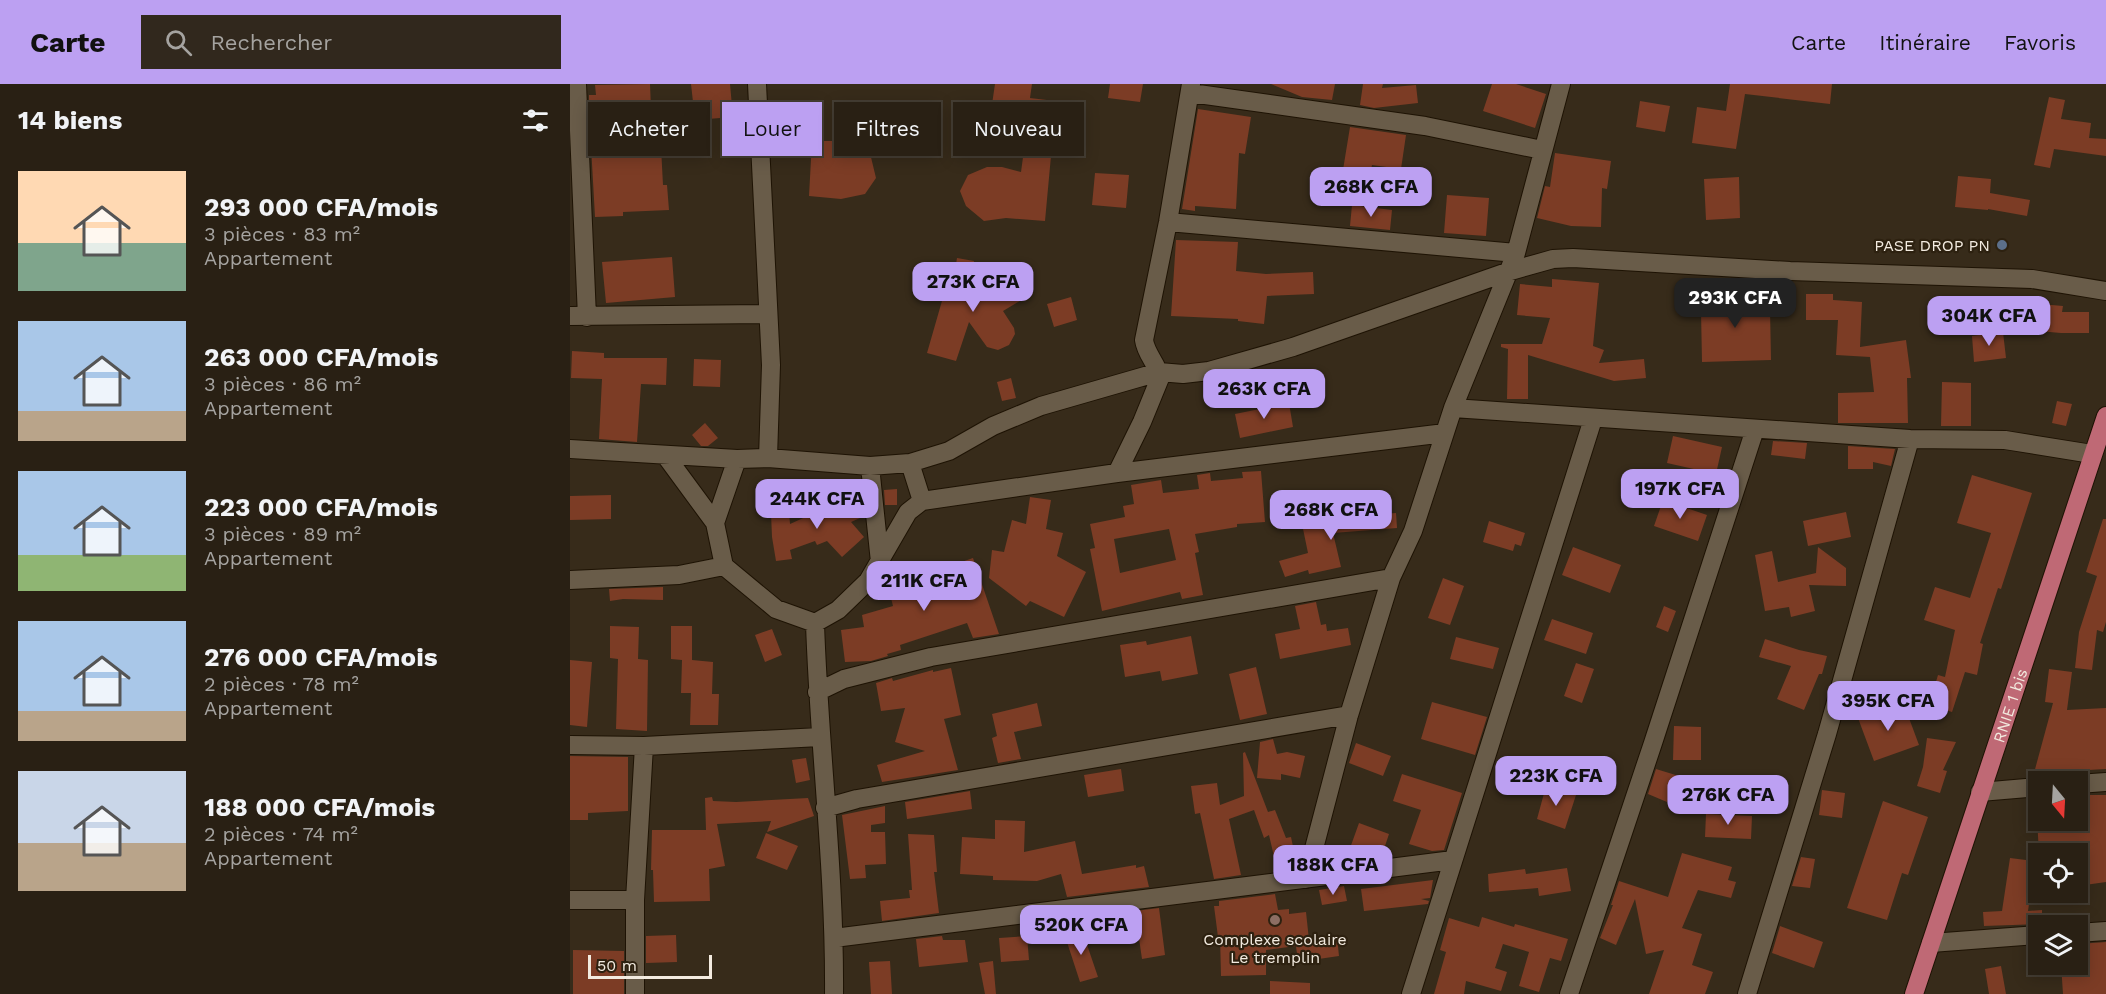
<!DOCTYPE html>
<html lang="fr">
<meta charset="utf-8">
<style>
:root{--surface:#292014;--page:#31281d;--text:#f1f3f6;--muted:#a5a3a0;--line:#453e34;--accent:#bca0f2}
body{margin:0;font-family:"Work Sans",sans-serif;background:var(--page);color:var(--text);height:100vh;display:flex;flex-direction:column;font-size:22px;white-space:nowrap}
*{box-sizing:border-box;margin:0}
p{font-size:20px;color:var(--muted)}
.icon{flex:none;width:33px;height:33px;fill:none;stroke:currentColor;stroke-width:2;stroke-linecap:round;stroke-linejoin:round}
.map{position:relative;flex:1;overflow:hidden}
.details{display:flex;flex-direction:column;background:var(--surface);width:570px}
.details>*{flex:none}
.banner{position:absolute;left:18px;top:18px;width:570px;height:54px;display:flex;gap:12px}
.needle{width:39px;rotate:162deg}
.controls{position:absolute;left:1458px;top:687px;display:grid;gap:12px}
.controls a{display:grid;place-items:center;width:60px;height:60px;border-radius:0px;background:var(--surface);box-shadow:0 3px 15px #0003,0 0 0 2px var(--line);font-size:30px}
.scale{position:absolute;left:18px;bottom:15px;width:124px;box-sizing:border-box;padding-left:6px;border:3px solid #f3ebe0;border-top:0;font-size:16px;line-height:21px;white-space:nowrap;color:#f3ebe0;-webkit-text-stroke:4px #2d2110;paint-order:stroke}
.price{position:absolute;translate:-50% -51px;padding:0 14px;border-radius:12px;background:var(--accent);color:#111;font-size:20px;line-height:39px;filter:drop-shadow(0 2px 3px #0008)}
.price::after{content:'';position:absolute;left:50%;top:36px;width:18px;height:14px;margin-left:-9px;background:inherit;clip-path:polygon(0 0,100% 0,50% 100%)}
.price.current{background:#222;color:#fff}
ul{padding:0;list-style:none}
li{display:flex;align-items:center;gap:18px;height:150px;padding:0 18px}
li span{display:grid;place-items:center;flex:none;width:168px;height:120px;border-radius:0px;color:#555}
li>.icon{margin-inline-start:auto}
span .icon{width:72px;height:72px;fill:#fffc;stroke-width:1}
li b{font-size:26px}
h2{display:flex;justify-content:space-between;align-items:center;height:72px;padding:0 18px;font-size:26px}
.tag{padding:0 21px;border-radius:0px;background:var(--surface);box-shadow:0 3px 15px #0003,0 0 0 2px var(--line);font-size:21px;line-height:54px}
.tag.current{background:var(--accent);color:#111}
header{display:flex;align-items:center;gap:36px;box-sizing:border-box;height:84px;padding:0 30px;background:var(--accent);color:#111}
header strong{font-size:28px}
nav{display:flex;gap:33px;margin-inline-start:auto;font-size:21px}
.search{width:420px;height:54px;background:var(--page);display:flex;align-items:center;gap:15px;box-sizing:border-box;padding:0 21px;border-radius:0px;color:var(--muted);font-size:22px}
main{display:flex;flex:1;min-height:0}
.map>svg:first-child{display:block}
.building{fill:#7c3c25;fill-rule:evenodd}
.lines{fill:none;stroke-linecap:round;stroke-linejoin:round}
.minor-casing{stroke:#1e1304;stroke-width:20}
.major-casing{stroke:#1e1304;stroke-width:20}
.minor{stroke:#695c49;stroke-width:18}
.major{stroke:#bf6975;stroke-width:18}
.service-dot{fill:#5c6f8a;stroke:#2d2110;stroke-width:2}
.education-dot{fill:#8d6e63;stroke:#2d2110;stroke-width:2}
.labels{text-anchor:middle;stroke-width:4.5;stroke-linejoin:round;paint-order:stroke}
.poi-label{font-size:16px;fill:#f3ebe0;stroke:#2d2110;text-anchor:end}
.street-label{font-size:16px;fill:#f3ebe0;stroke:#2d2110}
</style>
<header>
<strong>Carte</strong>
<div class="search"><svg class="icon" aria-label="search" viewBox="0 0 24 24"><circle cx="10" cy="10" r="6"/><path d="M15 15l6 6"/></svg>Rechercher</div>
<nav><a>Carte</a><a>Itinéraire</a><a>Favoris</a></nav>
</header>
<main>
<section class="details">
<h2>14 biens<svg class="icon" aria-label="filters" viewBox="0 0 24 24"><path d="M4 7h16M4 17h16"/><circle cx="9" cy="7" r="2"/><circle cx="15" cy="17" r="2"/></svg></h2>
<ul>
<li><span style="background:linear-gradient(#ffd9b3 60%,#7fa58c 0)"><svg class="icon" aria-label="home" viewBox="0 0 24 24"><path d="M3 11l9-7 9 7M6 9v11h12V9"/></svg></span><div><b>293 000 CFA/mois</b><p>3 pièces · 83 m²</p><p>Appartement</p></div></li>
<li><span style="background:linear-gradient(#a9c7e8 75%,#b9a48a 0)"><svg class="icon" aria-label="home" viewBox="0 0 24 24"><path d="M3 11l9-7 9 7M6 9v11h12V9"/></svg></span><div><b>263 000 CFA/mois</b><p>3 pièces · 86 m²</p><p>Appartement</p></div></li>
<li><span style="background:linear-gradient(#a9c7e8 70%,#8fb573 0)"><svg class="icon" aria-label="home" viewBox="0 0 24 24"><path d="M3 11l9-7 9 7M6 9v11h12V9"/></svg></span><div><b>223 000 CFA/mois</b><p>3 pièces · 89 m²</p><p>Appartement</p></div></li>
<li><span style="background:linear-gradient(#a9c7e8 75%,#b9a48a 0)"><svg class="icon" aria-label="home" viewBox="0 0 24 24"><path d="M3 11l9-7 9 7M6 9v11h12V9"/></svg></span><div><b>276 000 CFA/mois</b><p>2 pièces · 78 m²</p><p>Appartement</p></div></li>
<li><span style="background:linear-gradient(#c9d6e8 60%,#b9a48a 0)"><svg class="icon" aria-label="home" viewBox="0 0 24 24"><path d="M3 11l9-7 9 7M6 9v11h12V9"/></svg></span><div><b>188 000 CFA/mois</b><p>2 pièces · 74 m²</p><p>Appartement</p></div></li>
</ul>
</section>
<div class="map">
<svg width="1536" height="910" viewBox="0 0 1536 910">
<rect width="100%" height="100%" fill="#372b1a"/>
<!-- building -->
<path class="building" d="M80 0 81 25H89L93 101H97L99 126 53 128V132L25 133 21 62 61 58 59 26 19 28V11H26L25 1Z
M121 0H160L163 33 125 36Z
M425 0H462L460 14 502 19 495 74 481 72 475 137 436 134 414 137 396 122 390 107 398 91 417 83H432L451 88 456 51 409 46 411 26 421 27Z
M540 0H573L570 18 538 14Z
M701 0H765L762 16 732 13Z
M793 0H813L812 4 846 1 848 19 804 24 790 21Z
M922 0H946L976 10 965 44 913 27Z
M1160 0H1262L1260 20 1175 10 1166 65 1122 59 1127 23 1156 27Z
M1479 13 1495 16 1491 35 1521 39 1519 54 1536 55V72L1484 65 1480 84 1464 81Z
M1070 17 1100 22 1095 48 1066 43Z
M628 25 681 33 675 70 669 69 666 125 625 122V127L612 125Z
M780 43 836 51 831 85 802 81 799 96 772 92Z
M242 57H282L299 65 306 94 295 110 271 115 239 112Z
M985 69 1041 77 1037 105 1032 104 1031 143 1001 142 967 134 975 102 980 103Z
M525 89 559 91 556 124 522 121Z
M1388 92 1421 95 1420 109 1460 116 1457 132 1418 125V126L1385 123Z
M1169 93 1170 134 1136 136 1134 95Z
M877 111 919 114 916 152 874 149Z
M782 121 822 126 820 146 780 142Z
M606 156 668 158 666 187 696 190 743 188 744 210 697 212 694 240 668 237V235L601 232Z
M102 173 105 213 36 219 32 178Z
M387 174 404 177 398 213 436 189 453 215 433 227 444 244 445 250 439 261 428 266 417 263 399 238 386 277 357 269 378 196 383 199Z
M982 195 1029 199 1023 262 1034 266 1029 279 1074 275 1076 294 1044 297 958 271V315H937L938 265 931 263V260H972L980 234 947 231 950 200 982 203Z
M1150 197 1172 198 1171 226 1200 225 1201 276 1132 278 1131 227 1149 226Z
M1236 210H1263V216L1292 218 1290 263 1336 256 1341 294H1337L1338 339H1268V309L1304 308 1300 273 1266 271 1268 236H1236Z
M1384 212 1407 213 1406 243H1383Z
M501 213 507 236 484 243 477 220Z
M1446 218 1493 222 1492 228H1519V249H1491L1443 245Z
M1433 248 1436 274 1404 278 1402 252Z
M2 267 34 269V274H97L96 301 71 300 67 358 29 355 32 295 1 294Z
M124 275 151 276 150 303 123 302Z
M441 294 446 314 432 317 427 298Z
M1372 298 1401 299V342H1371Z
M1487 317 1502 320 1496 342 1482 339Z
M719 319 723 343 670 354 665 330Z
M135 339 148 354 138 362H131L122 351Z
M1103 352 1152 363 1146 390 1097 379Z
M1203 357 1237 359 1235 375 1201 371Z
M1278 362 1325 365 1321 382 1303 378V385H1278Z
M691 387 695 438 667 440V443L625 450 629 468 625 469 633 511 612 515 610 508 532 527 520 465 525 464 520 440 555 433 553 422 564 420 561 401 591 396 593 409 629 405 627 391 640 389 641 397 673 394 672 388ZM599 445 606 476 550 489 544 455Z
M1402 391 1462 409 1431 505 1428 504 1410 559 1413 560 1407 591 1395 588 1382 628 1359 621 1368 591 1375 593 1385 546 1354 536 1365 503 1400 514 1421 449 1387 439Z
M327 405V421H315L314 406Z
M41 411V435L0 436V412Z
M278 411 290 434 281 438 294 453 272 473 257 457 247 461 245 457 220 466 222 475 206 477 202 453 201 429 219 428 220 440 264 420 263 419Z
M460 413 481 416 476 445 493 449 487 472 516 488 494 533 460 517 456 522 419 494 422 466 434 468 442 436 456 440Z
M1093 416 1137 431 1128 457 1084 442Z
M1276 428 1281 453 1238 462 1233 437Z
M826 429 827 444 763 449 771 483 739 490 738 486 715 493 709 477 738 469 732 440 759 434Z
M1533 435H1536V538L1533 548 1527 546 1522 586 1505 584 1509 548 1527 492 1516 488Z
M919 437 955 449 951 462 945 460 943 467 913 458Z
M1003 463 1051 481 1040 509 992 491Z
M1248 463 1276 484V502L1239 501 1245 527 1221 533 1219 523 1195 527 1185 471 1202 467 1208 498 1246 489Z
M403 474 429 550 403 554 397 539 330 561 331 566 317 570 318 572 301 577 275 578 271 546 294 543 292 531 323 522 321 514 342 507 336 489 366 479 368 486Z
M873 494 894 502 880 541 858 534Z
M93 503V516L53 515 40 517 39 505Z
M746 518 751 541 756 540 757 547 778 544 781 561 710 575 705 550 730 545 725 522Z
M1094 522 1106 527 1098 548 1086 543Z
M982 535 1023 549 1016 570 974 556Z
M40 542 69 543 68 575 78 576 77 647 46 645 48 575 40 574Z
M101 542H122V576L143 578 142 610H149L148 641H120L121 609H111L112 576 101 575Z
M202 545 212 571 195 578 185 551Z
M621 552 628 590 592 597 590 587 555 593 550 561 576 557 577 561Z
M886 553 929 564 923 585 880 575Z
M1195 555 1229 566 1257 572 1252 590H1249L1234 626 1207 615 1221 582 1189 573Z
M0 576 22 578 17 643 0 641Z
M1006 579 1024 585 1012 619 994 612Z
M686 583 697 630 670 636 659 590Z
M381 584 391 631 374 635 388 686 312 698 307 681 355 667 325 658 335 624 311 627 306 599 322 594 323 597 363 586V588Z
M1479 585 1502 588 1497 626 1536 624V685L1464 689 1483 619 1475 618Z
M862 618 917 633 905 671 851 655Z
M1333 618 1349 661 1304 677 1288 634Z
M467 619 472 642 444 648 451 675 428 679 422 654 427 652 422 630Z
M1104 642 1131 643V676H1103Z
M1357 654 1386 658 1373 686 1377 687 1370 709 1347 702 1353 683Z
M703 655 707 670 717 668 735 672 730 694 711 690V696L687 694 690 658Z
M786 659 821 672 813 692 779 679Z
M675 668 698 728 705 726 716 754 721 753 725 772 705 777 699 751 694 754 684 726 659 735 671 791 644 795 630 729 625 730 621 702 647 699 650 721 674 712 673 669Z
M0 672 58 673V727L18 729V736H0Z
M236 674 240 696 226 699 222 676Z
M551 685 554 707 518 713 514 691Z
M1086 685 1145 703 1138 726 1099 714 1097 718 1078 710Z
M832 690 892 709 874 766 862 767 839 760 851 726 823 717Z
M976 702 1006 711 995 745 967 735Z
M1252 706 1275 709 1272 734 1249 731Z
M400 707 402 725 337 735 335 718Z
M1511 711H1536V798L1508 802V765L1469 768 1467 736H1512Z
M142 713 143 717 166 718 238 714 244 732 197 748 201 737 147 740 155 782 139 785 140 817 84 818 83 786H81L82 746H136L135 714Z
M1313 717 1358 733 1338 791 1332 789 1317 836 1277 824Z
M315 722V739L301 741V748H315L316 780 295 781 296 794 280 795 272 731Z
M1136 730 1182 732 1181 755 1135 753Z
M425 736 455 737 454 768 505 757 512 790 566 781V784L574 782 579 803 497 813 491 790 467 797 423 796V792L390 790 392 753 425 755Z
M789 739 819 750 811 774 803 775 779 767Z
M196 749 228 762 217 786 186 774Z
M338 750 364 751 367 788H364L369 829 312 837 310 817 340 814 339 806H342Z
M1112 769 1162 783 1158 796 1166 798 1161 814 1128 806 1112 844 1132 850 1122 881 1143 888 1135 910H1079L1094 866 1076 870 1065 815 1046 861 1030 854 1043 821H1041L1049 797 1098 813Z
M1231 773 1245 775 1240 804 1222 802Z
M1440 774 1465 777 1458 827 1472 826V840L1414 842 1413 828 1432 827Z
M997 784 1001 807 969 812 968 804 919 808 918 790 955 785 956 790Z
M863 796 860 814 851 815 859 817 858 820 794 827 791 805Z
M774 802 777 817 752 821 749 806Z
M705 810 708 826 719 825V830L736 828 739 856 767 853 769 872 728 878 726 862 696 866V891L651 892 650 852 648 853 644 822H649V817Z
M589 824 595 871 572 875 565 827Z
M912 833 944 843 945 840 998 855 991 877 980 874 969 908 949 902 959 868 933 860 925 884 937 888 931 907 896 897 894 910H864L876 868 870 866 879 834 909 843Z
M1210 842 1253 858 1244 884 1202 869Z
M512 846 528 893 510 898 495 852Z
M106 851 107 878 76 879V852Z
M372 852 373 856H395L398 878 349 883 346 855Z
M457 852 459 876 431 878 429 854Z
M1536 858V910H1493L1491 880H1508V860Z
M3 866 54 867V910H3Z
M320 877 322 910H301L299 878Z
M423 877 426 910H415L409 879Z
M1431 882 1436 910H1419L1415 885Z
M700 897 740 899V910H700Z"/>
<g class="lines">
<!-- minor casing -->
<g class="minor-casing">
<path id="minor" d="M7 0 17 233
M187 0 201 281 198 374
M621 9 855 42 972 66
M598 138 946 169
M0 232 198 230
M883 324 1340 355 1435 356 1522 370
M0 365 167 375 198 374 300 382 340 379 379 367 423 342 471 322 589 288 613 290 639 287 723 263 937 188 983 175 1003 174 1220 187 1462 195 1536 207
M95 371 145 439
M167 375 145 439 154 482 206 525 245 539 268 526 298 497 338 428 352 417 547 389 875 349
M340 379 352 417
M300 382 310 478
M547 389 572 338 590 294C588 280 576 271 574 256L598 138 621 0
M0 496 109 491 154 482
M245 539C249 663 265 786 264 910
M247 608 274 595 361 573 821 494
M0 661 74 662 250 653
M1508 700 1536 698
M1410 708 1468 703
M255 724 287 715 779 631
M736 795 779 631 821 494 843 447 883 324 946 169 991 0
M0 816H65
M1508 849 1536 847
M264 854 883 776
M1361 859 1468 851
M65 910V816L74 662
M841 910 1023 335
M999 910 1083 659 1185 345
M1177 910 1257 650 1340 355"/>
</g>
<!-- major casing -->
<g class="major-casing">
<g id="major">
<path id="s1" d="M1344 910 1536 332"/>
</g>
</g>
<!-- minor -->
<use href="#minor" class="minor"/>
<!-- major -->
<use href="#major" class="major"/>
</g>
<!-- markers -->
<circle class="service-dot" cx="1432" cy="161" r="6"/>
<circle class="education-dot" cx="705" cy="836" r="6"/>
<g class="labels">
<!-- poi labels -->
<g class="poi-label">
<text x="1420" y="167">PASE DROP PN</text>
<text x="705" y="861" text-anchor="middle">Complexe scolaire<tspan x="705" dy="18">Le tremplin</tspan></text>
</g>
<!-- street labels -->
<g class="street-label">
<text dy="6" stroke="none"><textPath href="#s1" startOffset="304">RNIE 1 bis</textPath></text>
</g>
</g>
</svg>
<div class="controls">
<a><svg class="needle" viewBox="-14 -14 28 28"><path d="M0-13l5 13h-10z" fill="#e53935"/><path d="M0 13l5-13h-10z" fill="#a5a3a0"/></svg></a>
<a><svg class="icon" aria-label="locate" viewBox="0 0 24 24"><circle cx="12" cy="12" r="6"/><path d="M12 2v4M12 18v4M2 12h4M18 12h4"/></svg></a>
<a><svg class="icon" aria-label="layers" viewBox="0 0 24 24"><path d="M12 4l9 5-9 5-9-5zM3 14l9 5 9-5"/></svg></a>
</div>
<div class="scale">50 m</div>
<b class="price" style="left:801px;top:134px">268K CFA</b>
<b class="price" style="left:403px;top:229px">273K CFA</b>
<b class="price current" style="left:1165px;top:245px">293K CFA</b>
<b class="price" style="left:1419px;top:263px">304K CFA</b>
<b class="price" style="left:694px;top:336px">263K CFA</b>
<b class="price" style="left:1110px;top:436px">197K CFA</b>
<b class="price" style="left:247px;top:446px">244K CFA</b>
<b class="price" style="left:761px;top:457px">268K CFA</b>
<b class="price" style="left:354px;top:528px">211K CFA</b>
<b class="price" style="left:1318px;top:648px">395K CFA</b>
<b class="price" style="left:986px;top:723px">223K CFA</b>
<b class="price" style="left:1158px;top:742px">276K CFA</b>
<b class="price" style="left:763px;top:812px">188K CFA</b>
<b class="price" style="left:511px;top:872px">520K CFA</b>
<div class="banner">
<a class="tag">Acheter</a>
<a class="tag current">Louer</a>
<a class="tag">Filtres</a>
<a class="tag">Nouveau</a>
</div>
</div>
</main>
